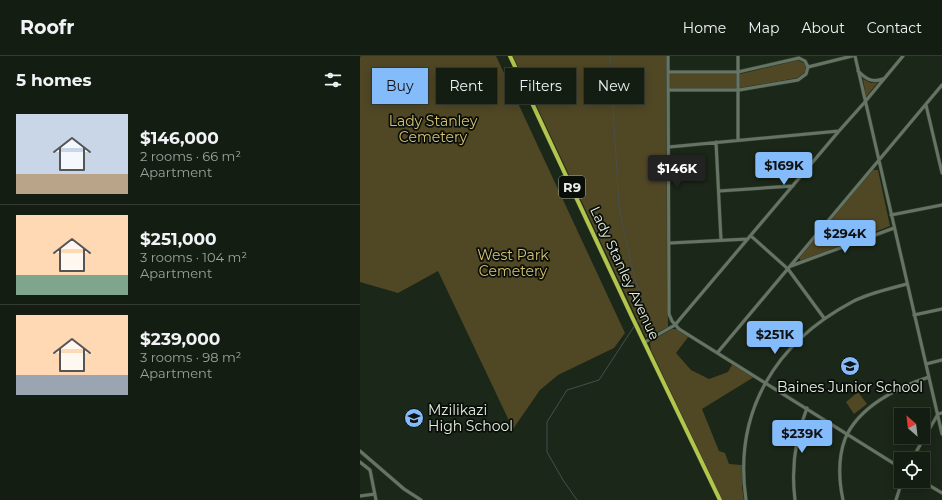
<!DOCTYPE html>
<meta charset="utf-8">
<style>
:root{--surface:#141d12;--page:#1d261b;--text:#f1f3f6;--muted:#9da29f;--line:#333b32;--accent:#84bcfb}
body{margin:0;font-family:Montserrat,sans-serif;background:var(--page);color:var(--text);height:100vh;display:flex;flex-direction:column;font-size:15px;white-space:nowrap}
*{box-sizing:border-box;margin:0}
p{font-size:13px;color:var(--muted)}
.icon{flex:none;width:22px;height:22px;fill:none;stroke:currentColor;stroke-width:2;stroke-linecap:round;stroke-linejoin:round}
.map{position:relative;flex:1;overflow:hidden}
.panel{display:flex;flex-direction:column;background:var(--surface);width:360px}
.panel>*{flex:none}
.guide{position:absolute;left:12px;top:12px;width:380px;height:36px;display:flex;gap:8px}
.needle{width:26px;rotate:332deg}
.buttons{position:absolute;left:534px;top:352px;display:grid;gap:8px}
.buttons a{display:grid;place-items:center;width:36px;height:36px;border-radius:0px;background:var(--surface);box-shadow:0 2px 10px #0003,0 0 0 1px var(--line);font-size:20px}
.price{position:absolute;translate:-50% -34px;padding:0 9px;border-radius:4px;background:var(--accent);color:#111;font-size:13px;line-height:26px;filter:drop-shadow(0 1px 2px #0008)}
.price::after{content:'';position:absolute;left:50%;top:24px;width:12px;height:9px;margin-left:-6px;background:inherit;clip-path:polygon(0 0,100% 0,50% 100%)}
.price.active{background:#222;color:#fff}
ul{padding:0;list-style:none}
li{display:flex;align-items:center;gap:12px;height:100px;padding:0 16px}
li+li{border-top:1px solid var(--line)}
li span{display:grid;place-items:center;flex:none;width:112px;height:80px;border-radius:0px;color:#555}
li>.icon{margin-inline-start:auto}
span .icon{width:48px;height:48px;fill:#fffc;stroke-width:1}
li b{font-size:17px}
h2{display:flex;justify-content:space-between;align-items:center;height:48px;padding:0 16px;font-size:17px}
.pill{padding:0 14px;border-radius:0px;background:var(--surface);box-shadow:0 2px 10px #0003,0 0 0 1px var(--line);font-size:14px;line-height:36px}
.pill.active{background:var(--accent);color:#111}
header{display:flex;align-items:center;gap:24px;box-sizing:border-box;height:56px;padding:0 20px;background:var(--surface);border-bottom:1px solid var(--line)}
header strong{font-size:19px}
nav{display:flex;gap:22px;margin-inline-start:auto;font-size:14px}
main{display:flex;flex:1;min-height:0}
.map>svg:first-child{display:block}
.green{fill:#504725}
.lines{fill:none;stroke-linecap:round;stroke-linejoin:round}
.stream{stroke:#45504c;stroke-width:1}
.minor-casing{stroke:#364135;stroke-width:4}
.highway-casing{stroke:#364135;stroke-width:5}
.minor{stroke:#667563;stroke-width:3}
.highway{stroke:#b3c649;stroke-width:4}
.labels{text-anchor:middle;stroke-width:3.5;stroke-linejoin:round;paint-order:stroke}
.shield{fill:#090e08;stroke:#a3aba1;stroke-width:1}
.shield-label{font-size:13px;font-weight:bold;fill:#e5eee3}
.park-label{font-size:14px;fill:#d7c172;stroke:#090e08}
.street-label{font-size:14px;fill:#e5eee3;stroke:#090e08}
.poi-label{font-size:14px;fill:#e5eee3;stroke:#090e08}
</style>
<header>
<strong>Roofr</strong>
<nav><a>Home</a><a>Map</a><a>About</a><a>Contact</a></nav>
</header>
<main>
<section class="panel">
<h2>5 homes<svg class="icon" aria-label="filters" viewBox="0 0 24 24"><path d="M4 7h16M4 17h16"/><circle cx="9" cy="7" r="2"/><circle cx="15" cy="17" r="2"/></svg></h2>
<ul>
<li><span style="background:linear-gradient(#c9d6e8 75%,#b9a48a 0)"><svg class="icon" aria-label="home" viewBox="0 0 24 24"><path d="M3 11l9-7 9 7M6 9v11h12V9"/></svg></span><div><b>$146,000</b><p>2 rooms · 66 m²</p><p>Apartment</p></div></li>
<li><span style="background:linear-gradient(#ffd9b3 75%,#7fa58c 0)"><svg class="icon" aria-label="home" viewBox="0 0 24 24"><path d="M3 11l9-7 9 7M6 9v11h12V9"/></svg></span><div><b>$251,000</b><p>3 rooms · 104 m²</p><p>Apartment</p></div></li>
<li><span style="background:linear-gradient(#ffd9b3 75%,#9aa5b1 0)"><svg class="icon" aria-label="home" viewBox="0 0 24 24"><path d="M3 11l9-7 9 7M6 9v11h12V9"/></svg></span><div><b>$239,000</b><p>3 rooms · 98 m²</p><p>Apartment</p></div></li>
</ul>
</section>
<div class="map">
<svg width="582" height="444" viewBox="0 0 582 444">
<rect width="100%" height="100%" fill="#1b2718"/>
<!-- green -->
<path class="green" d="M1 0H136L265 277 254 292 198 319 180 334 153 373 78 215 38 237 0 226V1Z
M153 0H306L308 271 286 282Z
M438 4 444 7 447 12 444 17 437 22 380 32H310V18H380Z
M503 23 511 27 518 26 506 41Z
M512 114H518L530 170 441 205 439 202Z
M312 273H318L329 280 316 297 331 314 349 323 368 316 373 307 394 321 342 353 359 395 365 397 369 408 382 409V431L384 444H362L291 294 290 288 291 285Z
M498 336 507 348 494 358 486 346Z"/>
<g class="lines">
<!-- stream -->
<path class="stream" d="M250 0 259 151 274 220 283 246V258L276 267
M217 444 203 424 187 396V366L207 334 239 324 275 269"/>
<!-- minor casing -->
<g class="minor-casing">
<path id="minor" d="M308 0 309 258 312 265 319 273 541 412
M378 0V84
M495 0 582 378
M448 11 492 0
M498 15C506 23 512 27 523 23
M308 16H378L439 2 445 5 448 11 446 18 438 24 379 34H309
M566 49 582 117
M356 86 361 184
M309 91 479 75
M359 135 433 130
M531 159 582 149
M391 180 428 213 464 262
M310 187 388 183
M431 210 534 172
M554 259 582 253
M285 286 315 269 320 263 479 75 504 47 543 0
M358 296 582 29
M566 308 582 304
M0 395 44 433 61 444
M552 403 578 358 582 357
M0 406 10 414 16 444
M562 425 582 437
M0 440 15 438
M386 444C373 356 415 287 492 246 509 237 529 233 547 228
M435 444C431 412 435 382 447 352
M483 444C479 425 478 402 485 383 498 351 538 331 569 321
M536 444 542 425"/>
</g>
<!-- highway casing -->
<g class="highway-casing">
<path id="highway" d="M150 0 273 263 360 444"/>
</g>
<!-- minor -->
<use href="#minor" class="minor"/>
<!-- highway -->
<use href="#highway" class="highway"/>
</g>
<!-- icons -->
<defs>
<g id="school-disc" transform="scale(1)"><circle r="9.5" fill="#84bcfb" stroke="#090e08"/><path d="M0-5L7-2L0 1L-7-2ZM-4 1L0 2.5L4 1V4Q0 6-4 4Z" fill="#111"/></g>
</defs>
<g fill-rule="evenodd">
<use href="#school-disc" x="490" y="310"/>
<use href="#school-disc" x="54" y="362"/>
</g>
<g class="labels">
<!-- shield labels -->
<rect class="shield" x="199" y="120" width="26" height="22" rx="3"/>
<g class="shield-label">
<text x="212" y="136">R9</text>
</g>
<!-- park labels -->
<g class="park-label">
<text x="73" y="70">Lady Stanley<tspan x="73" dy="16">Cemetery</tspan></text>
<text x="153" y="204">West Park<tspan x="153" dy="16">Cemetery</tspan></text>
</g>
<!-- street labels -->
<g class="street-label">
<text transform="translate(265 217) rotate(65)" y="5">Lady Stanley Avenue</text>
</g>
<!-- poi labels -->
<g class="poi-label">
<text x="490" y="336">Baines Junior School</text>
<text x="68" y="359" text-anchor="start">Mzilikazi<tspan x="68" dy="16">High School</tspan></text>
</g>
</g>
</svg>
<div class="buttons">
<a><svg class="needle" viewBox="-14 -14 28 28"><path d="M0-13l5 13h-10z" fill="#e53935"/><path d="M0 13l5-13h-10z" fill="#9da29f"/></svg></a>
<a><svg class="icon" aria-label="locate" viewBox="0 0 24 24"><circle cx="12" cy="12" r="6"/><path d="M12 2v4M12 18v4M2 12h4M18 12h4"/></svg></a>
</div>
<b class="price" style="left:424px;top:130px">$169K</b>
<b class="price active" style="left:317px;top:133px">$146K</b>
<b class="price" style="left:485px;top:198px">$294K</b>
<b class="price" style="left:415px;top:299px">$251K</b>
<b class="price" style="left:442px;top:398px">$239K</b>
<div class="guide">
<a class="pill active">Buy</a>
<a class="pill">Rent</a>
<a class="pill">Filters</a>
<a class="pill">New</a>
</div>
</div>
</main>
